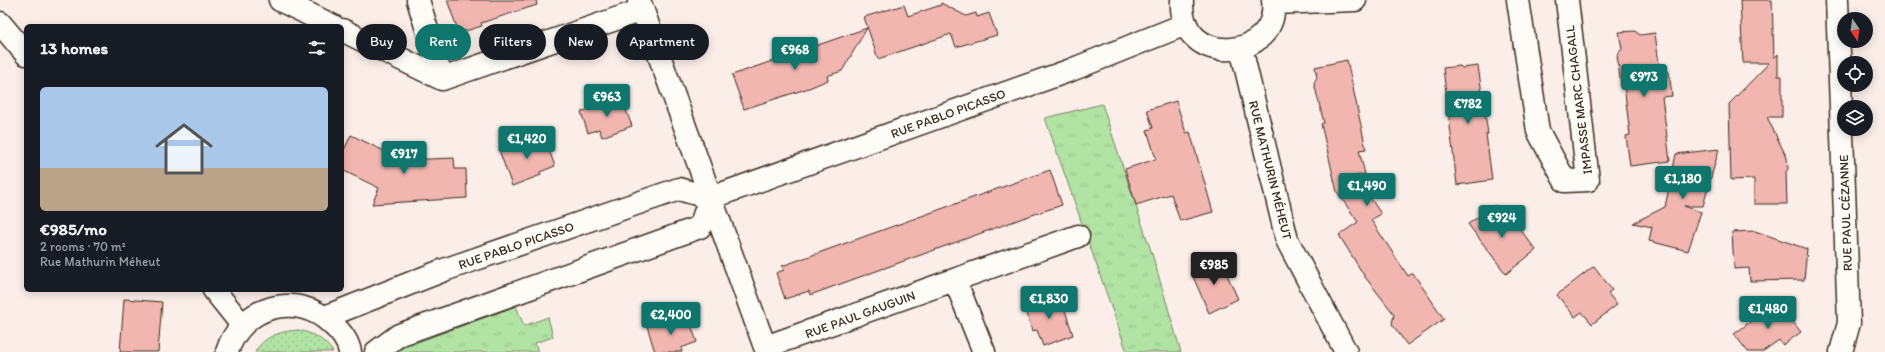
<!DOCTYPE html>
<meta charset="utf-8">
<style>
:root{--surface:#171b24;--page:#242831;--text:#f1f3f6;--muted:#9ea1a6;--line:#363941;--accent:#0f766e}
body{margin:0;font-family:Itim,sans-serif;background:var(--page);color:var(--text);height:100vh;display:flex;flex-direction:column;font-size:15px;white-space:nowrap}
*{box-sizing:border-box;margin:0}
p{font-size:13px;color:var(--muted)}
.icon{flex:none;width:22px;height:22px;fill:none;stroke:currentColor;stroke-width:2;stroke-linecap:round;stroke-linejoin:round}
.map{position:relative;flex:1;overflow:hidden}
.details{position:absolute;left:24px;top:24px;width:320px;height:268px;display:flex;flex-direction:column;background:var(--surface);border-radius:6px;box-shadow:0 2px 10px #0003}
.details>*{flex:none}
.top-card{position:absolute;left:356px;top:24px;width:380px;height:36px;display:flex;gap:8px}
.needle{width:26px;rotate:167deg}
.tools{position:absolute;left:1837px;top:12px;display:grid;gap:8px}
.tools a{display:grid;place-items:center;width:36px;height:36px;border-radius:50%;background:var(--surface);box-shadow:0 2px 10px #0003;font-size:20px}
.price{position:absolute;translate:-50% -34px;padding:0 9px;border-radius:4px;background:var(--accent);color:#fff;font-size:13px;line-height:26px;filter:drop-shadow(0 1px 2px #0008)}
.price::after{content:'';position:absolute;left:50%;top:24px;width:12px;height:9px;margin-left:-6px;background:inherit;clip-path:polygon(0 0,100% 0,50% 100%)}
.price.current{background:#222;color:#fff}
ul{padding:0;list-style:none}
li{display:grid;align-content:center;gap:8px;height:212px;padding:0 16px}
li+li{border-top:1px solid var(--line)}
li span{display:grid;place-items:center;height:124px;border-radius:6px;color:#555}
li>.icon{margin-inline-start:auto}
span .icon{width:72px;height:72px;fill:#fffc;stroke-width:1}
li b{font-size:17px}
h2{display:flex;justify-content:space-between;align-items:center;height:48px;padding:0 16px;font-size:17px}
.pill{padding:0 14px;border-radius:18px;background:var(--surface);box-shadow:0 2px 10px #0003;font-size:14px;line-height:36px}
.pill.current{background:var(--accent);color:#fff}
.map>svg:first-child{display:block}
.grass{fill:url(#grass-dots);stroke:#768661}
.park{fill:url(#park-tufts);stroke:#768661}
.building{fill:#f1b6af;stroke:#3b2a1e}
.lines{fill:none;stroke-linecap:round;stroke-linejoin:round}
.street-casing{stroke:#3b2a1e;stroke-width:25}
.secondary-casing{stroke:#3b2a1e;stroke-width:25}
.street{stroke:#fdfcf7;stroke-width:22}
.secondary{stroke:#fdfcf7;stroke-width:22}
.labels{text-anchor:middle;stroke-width:3;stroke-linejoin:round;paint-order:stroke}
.street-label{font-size:13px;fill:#3b2a1e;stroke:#fdfcf7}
</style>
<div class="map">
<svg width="1885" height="352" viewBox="0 0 1885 352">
<defs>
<pattern id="grass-dots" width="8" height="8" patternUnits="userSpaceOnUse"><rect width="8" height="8" fill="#b0e3a4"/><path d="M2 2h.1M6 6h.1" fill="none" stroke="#98c38d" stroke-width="1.8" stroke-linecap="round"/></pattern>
<pattern id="park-tufts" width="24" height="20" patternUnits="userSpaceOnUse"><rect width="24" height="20" fill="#b0e3a4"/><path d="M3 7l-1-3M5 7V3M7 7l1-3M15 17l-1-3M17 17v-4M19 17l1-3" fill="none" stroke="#98c38d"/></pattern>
</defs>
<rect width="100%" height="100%" fill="#fbeee9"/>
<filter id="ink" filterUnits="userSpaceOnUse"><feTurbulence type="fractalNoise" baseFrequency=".025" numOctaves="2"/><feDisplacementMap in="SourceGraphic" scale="8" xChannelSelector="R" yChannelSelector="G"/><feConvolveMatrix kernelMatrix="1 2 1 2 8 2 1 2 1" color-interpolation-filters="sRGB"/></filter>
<g filter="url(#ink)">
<!-- grass -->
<path class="grass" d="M299 330C314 334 324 339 333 352H255C265 335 282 331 299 330Z"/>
<!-- park -->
<path class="park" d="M1102 104 1153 257 1181 352H1127L1045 118Z
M516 306 524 326 548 317 553 337 535 343 538 352H394L399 349Z"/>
<!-- building -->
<path class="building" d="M447 0H536L537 5 481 23 482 26 459 33Z
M1740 0H1772L1774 58 1778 54V76H1782V117H1767L1787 158 1788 169 1786 172 1787 204H1754V179L1731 180 1729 104 1769 63H1743Z
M941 3 966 16 976 13 977 17 989 13 997 35 956 47 951 34 878 59 864 17 904 5 908 16 941 5Z
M867 28 842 71 827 76 828 80 809 88 744 109 732 75Z
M1635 31 1640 35 1655 33 1659 64 1669 72 1672 96 1662 97 1670 161 1630 166 1626 136 1630 135 1624 85 1621 86 1617 55 1622 49 1619 32Z
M1347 60 1366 149 1359 150 1365 174 1356 176 1381 214 1371 220 1408 276 1413 273 1444 319 1407 345 1392 324 1394 314 1365 277 1339 235 1358 222 1337 192 1321 124 1324 123 1314 83 1317 77 1315 67Z
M1460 66 1462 68 1478 66 1488 134H1486L1492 180 1457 185 1443 68Z
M621 97 632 126 602 137 599 129 588 133 581 112Z
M1176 101 1186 133 1190 132 1213 212 1180 221 1171 194 1136 205 1125 169 1156 159 1147 130 1153 128 1147 110Z
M351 135 403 160 454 158 455 169H466L467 198 372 204 379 188 342 170V154Z
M544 137 555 166 540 172 541 175 512 186 499 150 527 140 528 143Z
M1719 149 1703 206H1684L1701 212 1688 251 1649 241 1652 227 1633 223 1665 207 1676 154Z
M1050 170 1062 205 1023 218 810 295 809 291 785 299 776 273 784 270 782 266Z
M1495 205 1498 224 1509 215 1536 250 1506 274 1468 224Z
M1755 231 1807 249 1804 280 1750 281 1749 268 1734 269 1732 232Z
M1220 259 1238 299 1209 313 1191 272Z
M1594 266 1612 290 1608 293 1617 305 1592 324 1582 312 1575 317 1557 295Z
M1060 295 1073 335 1043 346 1037 330 1032 331 1025 307Z
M124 299 162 302 158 352H120Z
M1777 302 1801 332 1783 345 1779 340 1762 352H1748L1734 334Z
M669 318 678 323 689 319 697 342 681 348 682 352H655L647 326Z"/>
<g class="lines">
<!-- street casing -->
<g class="street-casing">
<path id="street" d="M280 0 333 26
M418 0 442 79
M639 0 765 347 1078 236
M1182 0C1178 70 1281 61 1273 0
M1518 0 1538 131 1565 181 1588 180 1567 0
M1837 0 1849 323 1841 352
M1274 3 1355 0
M342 30 442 79 642 10
M1241 48 1287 240 1346 352
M955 280 984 352
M325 317 444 270 679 189 710 198 1071 70 1186 24
M376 352 399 335 700 227 710 198"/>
</g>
<!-- secondary casing -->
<g class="secondary-casing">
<path id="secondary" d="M0 23 26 54
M214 290 242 325
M227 352C241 306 297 290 332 324 340 331 348 341 350 352"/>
</g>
<!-- street -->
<use href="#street" class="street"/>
<!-- secondary -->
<use href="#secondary" class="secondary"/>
</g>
</g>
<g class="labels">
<!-- street labels -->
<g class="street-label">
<text transform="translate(1578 100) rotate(-97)" y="5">IMPASSE MARC CHAGALL</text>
<text transform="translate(948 113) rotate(-20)" y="5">RUE PABLO PICASSO</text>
<text transform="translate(1271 170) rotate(76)" y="5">RUE MATHURIN MÉHEUT</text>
<text transform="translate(1845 213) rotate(-92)" y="5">RUE PAUL CÉZANNE</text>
<text transform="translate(516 245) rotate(-19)" y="5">RUE PABLO PICASSO</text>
<text transform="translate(860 314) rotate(-20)" y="5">RUE PAUL GAUGUIN</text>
</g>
</g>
</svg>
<div class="tools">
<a><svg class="needle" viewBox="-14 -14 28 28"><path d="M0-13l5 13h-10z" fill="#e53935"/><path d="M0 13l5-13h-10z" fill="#9ea1a6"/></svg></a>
<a><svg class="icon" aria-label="locate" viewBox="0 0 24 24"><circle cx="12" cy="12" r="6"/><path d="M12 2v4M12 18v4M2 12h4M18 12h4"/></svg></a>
<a><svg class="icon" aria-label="layers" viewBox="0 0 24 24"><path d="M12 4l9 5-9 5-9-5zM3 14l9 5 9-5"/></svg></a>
</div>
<b class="price" style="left:795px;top:71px">€968</b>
<b class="price" style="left:1644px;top:98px">€973</b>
<b class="price" style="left:607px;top:118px">€963</b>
<b class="price" style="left:1468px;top:125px">€782</b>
<b class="price" style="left:527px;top:160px">€1,420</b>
<b class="price" style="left:404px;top:175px">€917</b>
<b class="price" style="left:1683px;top:200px">€1,180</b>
<b class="price" style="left:1367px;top:207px">€1,490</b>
<b class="price" style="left:1502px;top:239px">€924</b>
<b class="price current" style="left:1214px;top:286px">€985</b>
<b class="price" style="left:1049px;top:320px">€1,830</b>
<b class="price" style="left:1768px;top:330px">€1,480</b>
<b class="price" style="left:671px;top:336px">€2,400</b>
<div class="top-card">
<a class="pill">Buy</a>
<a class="pill current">Rent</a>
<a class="pill">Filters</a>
<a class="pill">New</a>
<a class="pill">Apartment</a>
</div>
<section class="details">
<h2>13 homes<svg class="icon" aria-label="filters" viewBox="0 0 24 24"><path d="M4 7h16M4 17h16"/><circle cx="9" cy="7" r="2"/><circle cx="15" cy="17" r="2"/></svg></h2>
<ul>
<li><span style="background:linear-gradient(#a9c7e8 65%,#b9a48a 0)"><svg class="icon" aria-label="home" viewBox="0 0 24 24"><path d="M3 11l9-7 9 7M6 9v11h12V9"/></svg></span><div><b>€985/mo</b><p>2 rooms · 70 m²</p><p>Rue Mathurin Méheut</p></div></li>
</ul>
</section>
</div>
